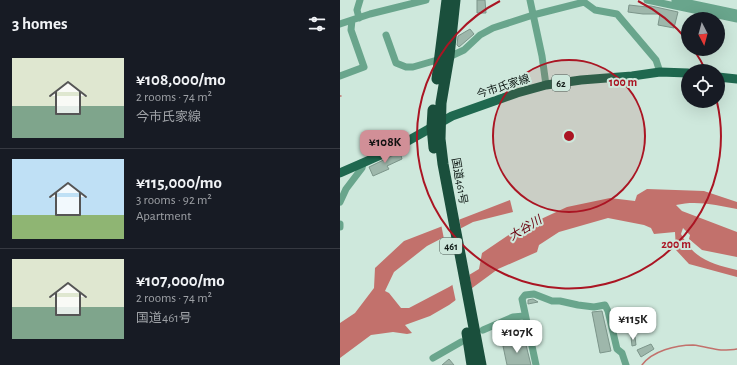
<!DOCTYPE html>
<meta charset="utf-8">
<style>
:root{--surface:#171b24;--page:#20242c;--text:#f1f3f6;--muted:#9ea1a6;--line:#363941;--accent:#d18f97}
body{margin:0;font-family:"Alegreya Sans","Noto Sans JP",sans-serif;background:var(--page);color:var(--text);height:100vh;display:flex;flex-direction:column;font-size:15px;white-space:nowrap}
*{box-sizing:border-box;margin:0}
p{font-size:13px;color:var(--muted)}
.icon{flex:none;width:22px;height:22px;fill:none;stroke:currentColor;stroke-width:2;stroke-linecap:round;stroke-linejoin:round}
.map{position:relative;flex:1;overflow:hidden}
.drawer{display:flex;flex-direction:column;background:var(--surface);width:340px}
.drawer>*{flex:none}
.needle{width:26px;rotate:174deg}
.controls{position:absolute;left:341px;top:12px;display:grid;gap:8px}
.controls a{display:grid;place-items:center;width:44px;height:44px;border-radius:50%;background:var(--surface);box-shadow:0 4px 16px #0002;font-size:20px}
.price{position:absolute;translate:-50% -34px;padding:0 9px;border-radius:8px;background:#fff;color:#222;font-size:13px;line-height:26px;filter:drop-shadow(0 1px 2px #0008)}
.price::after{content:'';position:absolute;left:50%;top:24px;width:12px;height:9px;margin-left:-6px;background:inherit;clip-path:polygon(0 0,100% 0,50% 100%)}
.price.active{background:var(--accent);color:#111}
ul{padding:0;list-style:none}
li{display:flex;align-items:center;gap:12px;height:100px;padding:0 12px}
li+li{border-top:1px solid var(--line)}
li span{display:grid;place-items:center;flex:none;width:112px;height:80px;border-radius:0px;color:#555}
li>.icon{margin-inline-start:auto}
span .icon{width:48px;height:48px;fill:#fffc;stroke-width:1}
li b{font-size:17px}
h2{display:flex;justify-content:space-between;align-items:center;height:48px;padding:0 12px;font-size:17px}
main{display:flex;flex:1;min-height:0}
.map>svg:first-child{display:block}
.water{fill:#c2716c}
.pier{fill:#cee8dc}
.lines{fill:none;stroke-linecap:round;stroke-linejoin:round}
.stream{stroke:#c2716c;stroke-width:1.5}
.building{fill:#9eb7ab;stroke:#7c958a}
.minor{stroke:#69a58c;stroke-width:7}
.major{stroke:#1f684f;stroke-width:9}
.highway{stroke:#1a4f3c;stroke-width:11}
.ring{fill:none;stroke:#aa1523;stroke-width:2}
.labels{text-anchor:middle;stroke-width:4;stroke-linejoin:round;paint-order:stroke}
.shield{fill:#cee8dc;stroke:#485751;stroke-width:1}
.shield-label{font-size:10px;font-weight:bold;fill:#0f1915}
.street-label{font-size:11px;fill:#0f1915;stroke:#cee8dc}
.water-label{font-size:12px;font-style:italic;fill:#6a000e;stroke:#cee8dc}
.centre{fill:#aa1523;stroke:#cee8dc;stroke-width:2}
.ring-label{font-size:12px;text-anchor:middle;font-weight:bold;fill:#aa1523;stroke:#cee8dc;stroke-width:4;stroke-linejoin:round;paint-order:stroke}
</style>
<main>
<section class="drawer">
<h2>3 homes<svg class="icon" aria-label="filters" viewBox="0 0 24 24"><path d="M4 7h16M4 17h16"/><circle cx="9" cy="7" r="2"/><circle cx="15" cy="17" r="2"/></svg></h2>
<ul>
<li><span style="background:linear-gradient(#dfe7d0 60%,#7fa58c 0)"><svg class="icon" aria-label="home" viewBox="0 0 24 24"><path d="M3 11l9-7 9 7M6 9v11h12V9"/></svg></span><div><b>¥108,000/mo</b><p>2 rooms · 74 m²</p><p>今市氏家線</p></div></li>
<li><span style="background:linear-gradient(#bfe0f5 70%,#8fb573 0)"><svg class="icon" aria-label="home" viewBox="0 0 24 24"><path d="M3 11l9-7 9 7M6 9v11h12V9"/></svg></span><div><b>¥115,000/mo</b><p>3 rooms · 92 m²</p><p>Apartment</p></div></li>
<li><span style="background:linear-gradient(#dfe7d0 60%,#7fa58c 0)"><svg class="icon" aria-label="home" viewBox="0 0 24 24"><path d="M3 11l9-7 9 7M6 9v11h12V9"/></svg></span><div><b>¥107,000/mo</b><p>2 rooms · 74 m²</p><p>国道461号</p></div></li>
</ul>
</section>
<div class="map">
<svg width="397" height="365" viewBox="0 0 397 365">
<rect width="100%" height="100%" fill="#cee8dc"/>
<!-- water -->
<path class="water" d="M307 189 364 191 397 202V209C377 205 356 200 336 205L342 211 397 232V257L362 250 349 239 350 235 343 228 341 234C354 259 371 264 397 270V277L349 264 336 250 335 232 314 234 311 228 304 225 268 218 219 232 199 245 197 252 158 269 109 305 90 316 65 325 72 333 67 334 53 332 31 335 0 358V323L15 313 34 288 35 268 64 241 170 200 173 212 133 222 87 246 54 272 45 291 49 293 61 308H69L109 287 139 269 142 253 173 232 227 207 270 198 295 201 297 195Z"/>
<!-- pier -->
<path class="pier" d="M119 217 121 230 104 239 101 224Z
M129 272 132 290 116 302 112 283Z"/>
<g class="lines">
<!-- stream -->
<path class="stream" d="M0 96H1
M302 365C312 351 336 345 353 345 363 346 372 349 381 350 386 350 392 350 397 349"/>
</g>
<!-- building -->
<path class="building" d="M137 0H145L146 13H137Z
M289 5 307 7V6H311L338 12 334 28 318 25 320 14H303L288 12Z
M130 29 134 34 119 47 117 45 118 36Z
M60 152 62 159 47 166 49 169 33 176 29 167Z
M193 299 198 302 188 304V300Z
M262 311 271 351 260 353 252 312Z
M291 337H295L296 345 292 346Z
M185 341 191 365H167L163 346Z
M311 344 314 349 301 357 297 350Z
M109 359 114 365H102Z"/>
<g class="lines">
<!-- minor -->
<path class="minor" d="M190 0 202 56 206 85
M307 0 397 19
M335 0 397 13
M19 18 17 10 20 0
M0 24 30 14 86 0
M46 35 56 63 66 67H73L111 56 124 50 140 35 153 28 193 15 244 2 255 10 277 14 316 60 320 72
M0 76 24 67 11 30 12 20
M0 202 6 189 22 168 23 164
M0 224V227
M143 330 173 317 184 316
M93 358 121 342
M196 365 182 299 185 295 194 294 212 301H220L238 305 254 307 265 305 268 311 277 349 282 353 286 365"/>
<!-- major -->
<path class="major" d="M378 77 397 79
M0 173 50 151 112 116 177 93 206 85 241 80 292 76 320 72 348 73"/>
<!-- highway -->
<path class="highway" d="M115 0 109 56 101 103 100 139 103 164 141 365
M97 79 107 0
M93 110 92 127 94 148
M127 333 132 365"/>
</g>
<!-- distance rings -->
<circle cx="229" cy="136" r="76" fill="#aa1523" fill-opacity=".12"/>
<g class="ring">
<circle cx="229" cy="136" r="76"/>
<path d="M298 1A152 152 0 0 1 348 41M354 50A152 152 0 0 1 366 71M377 102A152 152 0 1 1 160 1"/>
</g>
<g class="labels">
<!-- shield labels -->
<g class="shield">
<rect x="212" y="75" width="18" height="16" rx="3"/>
<rect x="100" y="238" width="22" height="16" rx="3"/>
</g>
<g class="shield-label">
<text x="221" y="87">62</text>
<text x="111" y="250">461</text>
</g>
<!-- street labels -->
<g class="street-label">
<text transform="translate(163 86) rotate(-18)" y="4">今市氏家線</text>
<text transform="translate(120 181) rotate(80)" y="4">国道461号</text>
</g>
<!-- water labels -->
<g class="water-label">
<text transform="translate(185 228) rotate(-31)" y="4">大谷川</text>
</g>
</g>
<circle cx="229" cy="136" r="6" class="centre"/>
<g class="ring-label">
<text x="283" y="86">100 m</text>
<text x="336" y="248">200 m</text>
</g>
</svg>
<div class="controls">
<a><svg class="needle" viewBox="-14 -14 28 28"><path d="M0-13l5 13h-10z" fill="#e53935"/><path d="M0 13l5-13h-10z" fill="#9ea1a6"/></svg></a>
<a><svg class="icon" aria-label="locate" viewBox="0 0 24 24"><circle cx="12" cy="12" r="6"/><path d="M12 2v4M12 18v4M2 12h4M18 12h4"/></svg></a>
</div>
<b class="price active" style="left:45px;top:164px">¥108K</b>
<b class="price" style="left:293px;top:341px">¥115K</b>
<b class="price" style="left:177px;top:354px">¥107K</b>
</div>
</main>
